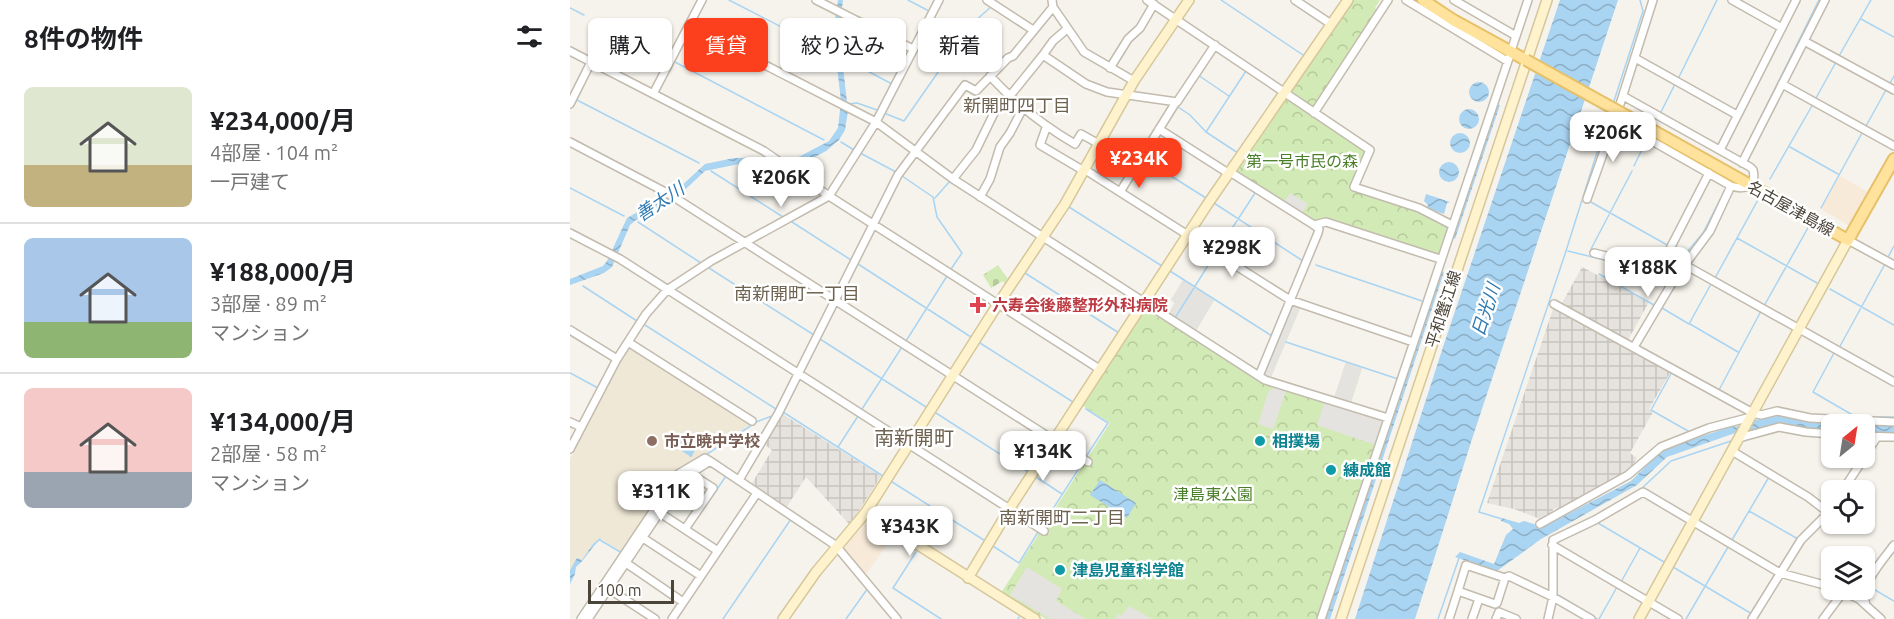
<!DOCTYPE html>
<html lang="ja">
<meta charset="utf-8">
<style>
:root{--surface:#fff;--page:#f6f6f6;--text:#202124;--muted:#757577;--line:#e0e0e0;--accent:#fc3f1d}
body{margin:0;font-family:Ubuntu,"Noto Sans JP",sans-serif;background:var(--page);color:var(--text);height:100vh;display:flex;flex-direction:column;font-size:22px;white-space:nowrap}
*{box-sizing:border-box;margin:0}
p{font-size:20px;color:var(--muted)}
.icon{flex:none;width:33px;height:33px;fill:none;stroke:currentColor;stroke-width:2;stroke-linecap:round;stroke-linejoin:round}
.map{position:relative;flex:1;overflow:hidden}
.panel{display:flex;flex-direction:column;background:var(--surface);width:570px}
.panel>*{flex:none}
.hud{position:absolute;left:18px;top:18px;width:570px;height:54px;display:flex;gap:12px}
.needle{width:39px;rotate:30deg}
.controls{position:absolute;left:1251px;top:414px;display:grid;gap:12px}
.controls a{display:grid;place-items:center;width:54px;height:54px;border-radius:9px;background:var(--surface);box-shadow:0 2px 4px #0004;font-size:30px}
.scale{position:absolute;left:18px;bottom:15px;width:86px;box-sizing:border-box;padding-left:6px;border:3px solid #4b4439;border-top:0;font-size:16px;line-height:21px;white-space:nowrap;color:#4b4439;-webkit-text-stroke:4px #fff;paint-order:stroke}
.price{position:absolute;translate:-50% -51px;padding:0 14px;border-radius:12px;background:#fff;color:#222;font-size:20px;line-height:39px;filter:drop-shadow(0 2px 3px #0008)}
.price::after{content:'';position:absolute;left:50%;top:36px;width:18px;height:14px;margin-left:-9px;background:inherit;clip-path:polygon(0 0,100% 0,50% 100%)}
.price.on{background:var(--accent);color:#fff}
ul{padding:0;list-style:none}
li{display:flex;align-items:center;gap:18px;height:150px;padding:0 24px}
li+li{border-top:2px solid var(--line)}
li span{display:grid;place-items:center;flex:none;width:168px;height:120px;border-radius:9px;color:#555}
li>.icon{margin-inline-start:auto}
span .icon{width:72px;height:72px;fill:#fffc;stroke-width:1}
li b{font-size:26px}
h2{display:flex;justify-content:space-between;align-items:center;height:72px;padding:0 24px;font-size:26px}
.tag{padding:0 21px;border-radius:9px;background:var(--surface);box-shadow:0 2px 4px #0004;font-size:21px;line-height:54px}
.tag.on{background:var(--accent);color:#fff}
main{display:flex;flex:1;min-height:0}
.map>svg:first-child{display:block}
.commercial{fill:#f7ead8}
.industrial{fill:url(#industrial-grid)}
.education{fill:#efe8d6}
.forest{fill:url(#forest-crowns)}
.cemetery{fill:url(#cemetery-stones)}
.parking{fill:#e5e3e0}
.water{fill:url(#water-waves)}
.lines{fill:none;stroke-linecap:round;stroke-linejoin:round}
.stream{stroke:#a9d4f2;stroke-width:1.5}
.street-casing{stroke:#c2bbae;stroke-width:10}
.secondary-casing{stroke:#d6c79b;stroke-width:12}
.primary-casing{stroke:#e6c16a;stroke-width:14}
.street{stroke:#fff;stroke-width:7}
.secondary{stroke:#fff3cd;stroke-width:9}
.primary{stroke:#ffe39c;stroke-width:10}
.primary-bridge-casing{stroke:#e6c16a;stroke-width:14;stroke-linecap:butt}
.primary-bridge{stroke:#ffe39c;stroke-width:10}
.health-dot{fill:#e0444e;stroke:#fff;stroke-width:2}
.education-dot{fill:#8d6e63;stroke:#fff;stroke-width:2}
.culture-dot{fill:#0f9aa8;stroke:#fff;stroke-width:2}
.labels{text-anchor:middle;stroke-width:5;stroke-linejoin:round;paint-order:stroke}
.park-label{font-size:16px;fill:#4a7f2a;stroke:#fff}
.street-label{font-size:16px;fill:#4b4439;stroke:#fff}
.health-label{font-size:16px;font-weight:bold;fill:#be3a42;stroke:#fff;text-anchor:start}
.education-label{font-size:16px;font-weight:bold;fill:#785e54;stroke:#fff;text-anchor:start}
.culture-label{font-size:16px;font-weight:bold;fill:#0d838f;stroke:#fff;text-anchor:start}
.neighbourhood-label{font-size:18px;fill:#6e6250;stroke:#fff}
.water-label{font-size:18px;font-style:italic;fill:#2e7ab2;stroke:#fff}
.quarter-label{font-size:20px;fill:#6e6250;stroke:#fff}
</style>
<main>
<section class="panel">
<h2>8件の物件<svg class="icon" aria-label="filters" viewBox="0 0 24 24"><path d="M4 7h16M4 17h16"/><circle cx="9" cy="7" r="2"/><circle cx="15" cy="17" r="2"/></svg></h2>
<ul>
<li><span style="background:linear-gradient(#dfe7d0 65%,#c2b280 0)"><svg class="icon" aria-label="home" viewBox="0 0 24 24"><path d="M3 11l9-7 9 7M6 9v11h12V9"/></svg></span><div><b>¥234,000/月</b><p>4部屋 · 104 m²</p><p>一戸建て</p></div></li>
<li><span style="background:linear-gradient(#a9c7e8 70%,#8fb573 0)"><svg class="icon" aria-label="home" viewBox="0 0 24 24"><path d="M3 11l9-7 9 7M6 9v11h12V9"/></svg></span><div><b>¥188,000/月</b><p>3部屋 · 89 m²</p><p>マンション</p></div></li>
<li><span style="background:linear-gradient(#f6c9c9 70%,#9aa5b1 0)"><svg class="icon" aria-label="home" viewBox="0 0 24 24"><path d="M3 11l9-7 9 7M6 9v11h12V9"/></svg></span><div><b>¥134,000/月</b><p>2部屋 · 58 m²</p><p>マンション</p></div></li>
</ul>
</section>
<div class="map">
<svg width="1324" height="619" viewBox="0 0 1324 619">
<defs>
<pattern id="industrial-grid" width="8" height="8" patternUnits="userSpaceOnUse" patternTransform="scale(1.5)"><rect width="8" height="8" fill="#e6e2dd"/><path d="M0 4h8M4 0v8" fill="none" stroke="#c7c3be"/></pattern>
<pattern id="forest-crowns" width="20" height="18" patternUnits="userSpaceOnUse" patternTransform="scale(1.5)"><rect width="20" height="18" fill="#d2eab5"/><path d="M2 6a3 3 0 1 1 6 0M12 15a3 3 0 1 1 6 0" fill="none" stroke="#b6ca9c"/></pattern>
<pattern id="cemetery-stones" width="16" height="16" patternUnits="userSpaceOnUse" patternTransform="scale(1.5)"><rect width="16" height="16" fill="#d2eab5"/><path d="M2 7V4a2 2 0 0 1 4 0v3zM10 15v-3a2 2 0 0 1 4 0v3z" fill="#b6ca9c"/></pattern>
<pattern id="water-waves" width="16" height="10" patternUnits="userSpaceOnUse" patternTransform="scale(1.5)"><rect width="16" height="10" fill="#a9d4f2"/><path d="M0 5q4-4 8 0t8 0" fill="none" stroke="#8caec5"/></pattern>
</defs>
<rect width="100%" height="100%" fill="#f6f3ec"/>
<!-- commercial -->
<path class="commercial" d="M1270 176 1298 192 1281 224 1278 225 1251 209Z
M299 521 323 536 294 577 272 551 293 522Z"/>
<!-- industrial -->
<path class="industrial" d="M1012 267 1079 302 1058 340 992 303Z
M983 309 1100 373 1079 409 1083 412 1060 453 1067 458 1059 472 989 510 984 508 980 515 970 519 944 509 917 503Z
M211 413 311 476 280 525 236 477 216 508 181 485 202 450 195 445Z"/>
<!-- education -->
<path class="education" d="M60 347 183 423 106 472 52 552 30 538 23 544 12 561 7 559 0 570V459L43 375Z"/>
<!-- forest -->
<path class="forest" d="M783 0H810L805 8 809 11 740 113 797 151 781 187 842 207 878 225 868 255 753 218 744 222 667 172Z
M613 280 644 300 623 336 686 377 731 306 701 377 702 383 764 398 776 362 792 368 779 409 811 419 813 422 748 619H476L431 593 540 423 513 406 575 309 594 321 605 303 601 300Z"/>
<!-- cemetery -->
<path class="cemetery" d="M428 265 438 279 435 284 433 281 421 288 413 275Z"/>
<!-- parking -->
<path class="parking" d="M720 193 738 204 732 213 714 202Z
M613 280 644 300 625 332 598 315 605 303 601 300Z
M722 302 731 306 701 377 693 374Z
M776 362 792 368 780 404 764 398Z
M707 385 717 388 703 429 688 424 698 392Z
M755 401 811 419 813 422 805 445 747 425Z
M457 567 492 589 486 601 516 619H480L440 595Z
M559 606 582 619H545L548 614 551 616 553 613H554Z"/>
<!-- water -->
<path class="water" d="M268 0H273L269 32 278 111 275 130 269 140 256 151 204 179H194L173 165 169 164 135 171 104 200 66 220 60 225 42 267 34 273 0 285V279L33 266 37 261 57 218 108 189 135 164 164 158H175L193 171 200 172 259 141 268 128 271 101 263 32Z
M990 0H1048L903 436 845 619H785L873 347Z
M899 92a10 10 0 1 1 20 0a10 10 0 1 1-20 0Z
M926 104 930 105 885 239 881 237Z
M889 119a10 10 0 1 1 20 0a10 10 0 1 1-20 0Z
M880 143a10 10 0 1 1 20 0a10 10 0 1 1-20 0Z
M869 172a10 10 0 1 1 20 0a10 10 0 1 1-20 0Z
M856 194 880 202 877 203 874 214 857 208 858 205 854 201Z
M870 271 874 272 760 619H755Z
M1209 415 1237 421 1324 426V433L1295 432 1294 424H1262L1261 430 1235 429 1208 424 1179 432H1168L1097 457 1067 485 971 539 927 571 885 557 890 552 924 564 936 535 943 529 939 524 931 521 932 518 949 523 954 521 973 527 1061 481 1093 449 1160 427 1180 425 1185 420Z
M109 434 128 446 121 457 103 445Z
M530 480 566 503 557 518 520 495Z
M30 538 31 539C21 547 16 559 6 567L5 574 0 584V570L7 558 12 560 23 544Z"/>
<g class="lines">
<!-- stream -->
<path class="stream" d="M159 0 260 52
M338 0 359 11
M651 0 733 55
M0 8 14 15
M1291 19 1324 37
M64 41 97 58
M1269 56 1301 0
M275 59 322 84
M103 61 254 140
M628 75 659 96
M1108 79 1147 0
M1320 83 1324 76
M1246 98 1266 62
M5 99 129 163
M277 104 287 103 307 110
M1043 104 1073 11 1070 0
M608 107 620 115 636 132 668 153
M1091 112 1105 84
M314 113 334 121 394 35 405 21 422 6
M1296 126 1316 90
M636 132 676 71
M271 142 284 150
M549 143 568 155
M1220 147 1268 174
M292 154 326 172
M1171 157 1249 0
M574 159 636 198
M1064 166 1076 141
M141 171 213 217
M332 176 363 197 367 217 392 253 381 269
M1200 179 1243 104
M0 188 54 216
M365 198 380 181
M1019 201 1099 246
M644 203 733 261
M499 207 592 266
M1251 208 1292 133
M68 222 131 263
M222 222 281 260
M1167 238 1247 283
M1021 249 1062 171
M1104 249 1115 255
M648 250 685 193
M998 251 1083 272H1100L1133 233 1156 188
M1317 259 1324 246
M288 264 401 337
M746 265 852 301
M139 268 244 335
M600 271 702 336
M455 273 549 333
M1029 274 1084 305
M1145 278 1189 198
M13 286 67 321
M1260 289 1324 325
M1194 306 1239 226
M1092 308 1119 324 1141 284
M605 318 644 256
M1120 324 1168 352
M75 325 206 409
M250 339 356 407
M336 341 377 276
M716 342 828 379
M410 343 503 402
M1069 347 1077 331
M1269 348 1315 264
M1066 352 1076 358
M1264 353 1243 392 1286 417
M1102 372 1081 410 1118 431
M0 373 28 388
M1149 390 1191 311
M292 409 332 347
M213 412 313 476
M366 413 458 472
M1291 417H1324
M186 422 202 416
M1209 431 1235 436 1262 437
M1175 440 1181 438
M268 447 288 416
M137 454 182 425
M515 458 538 423 516 409
M466 477 492 494
M319 480 417 542
M1049 502 1071 489 1101 461 1161 441
M135 507 156 476
M1179 511 1228 539 1229 538
M932 519 909 512 996 251 1040 111
M1028 523 1094 562
M472 526 513 462
M30 540 52 553
M1162 540 1199 477
M352 542 371 514
M423 546 449 563 468 532
M346 552 323 588 371 619
M1103 567 1182 614
M1051 582 1070 548
M1300 587 1324 601
M988 595 1013 610
M1022 616 1027 619
M153 619 221 519
M276 619 298 588
M448 619 449 617
M868 619 889 558
M1029 619 1047 587
M1116 619 1158 547"/>
<!-- street casing -->
<g class="street-casing">
<path id="street" d="M246 0 343 49
M417 0 463 30
M482 0 483 7 514 52 564 81
M577 0 800 150 784 187 849 208 882 225
M725 0 761 24
M836 0 937 61
M884 0 946 36
M1162 0 1212 28
M119 26 306 122 383 179 695 380 818 418
M1234 41 1324 90
M942 48 958 0
M0 51 194 151 259 196 531 370
M473 55 483 41 497 29
M1065 58 1167 115
M540 68 558 39 570 28 584 4
M420 76C446 104 472 125 505 144L511 134 529 144
M1212 84 1324 146
M83 94 132 0
M606 102 550 192 720 300 843 342
M0 104 21 62
M744 113 818 0
M1045 120 1161 186C1174 190 1187 187 1183 170L1180 167 1053 96
M476 128 470 145 514 171
M589 129 658 173
M0 142 99 194 518 462
M1150 150 1226 0
M1172 163 1255 0
M514 169 550 192
M660 172 744 225 756 222 870 259
M383 179 406 150 426 109 439 97 473 55 516 84 537 92 607 102 645 45
M410 197 420 179 430 147 440 133 453 108
M1017 199 1045 120 1083 0
M0 233 50 259 474 531
M1278 240 1324 265
M1024 253 1084 268H1090L1139 173
M1115 265 1324 382
M984 304 1183 413 1191 415 1207 411 1240 418 1324 422
M0 330 47 359
M58 342 182 421
M1064 347 1105 278 1140 231 1161 186
M689 376 748 233 749 229 744 225
M0 422 11 427
M1294 436 1324 437
M1169 438 1209 427 1236 432 1262 434
M0 449 47 359 76 314 97 290 141 261 259 196 306 122 369 0
M1162 451 1238 497 1259 513
M1294 457 1307 437
M169 480 208 414 328 175 395 85 406 91 438 58 443 56 483 7
M1273 490 1294 458
M90 513 148 551
M970 524 1058 475 1091 447 1139 428 1181 417
M115 529 143 488 121 474
M73 538 131 576
M982 545 1108 619
M267 547 327 619
M56 563 113 602
M39 589 85 619
M1269 590 1289 599 1311 619
M888 591 896 565 935 578 939 576 983 597 1021 619
M1296 605C1289 585 1313 560 1324 545
M11 619 108 474 135 458 140 461
M18 619 112 479 140 461 268 547
M102 619 187 493
M751 619 939 58
M879 619 888 591 925 604 927 603 935 578
M902 619 909 599
M926 619 929 612 946 619
M978 619 983 597V540L1025 520 1073 492 1210 573 1262 587
M1182 619 1231 540 1262 509
M1253 619 1274 591"/>
</g>
<!-- secondary casing -->
<g class="secondary-casing">
<path id="secondary" d="M296 512 465 619
M398 578 440 508 637 205 778 0
M213 619 246 572 296 512 428 304 495 204 564 81 619 0
M771 619 977 0
M1069 619 1278 240"/>
</g>
<!-- primary casing -->
<g class="primary-casing">
<path id="primary" d="M853 0 883 20 956 60
M1084 131 1278 240 1324 159"/>
</g>
<!-- street -->
<use href="#street" class="street"/>
<!-- secondary -->
<use href="#secondary" class="secondary"/>
<!-- primary -->
<use href="#primary" class="primary"/>
<!-- primary-bridge casing -->
<g class="primary-bridge-casing">
<path id="primary-bridge" d="M956 60 1084 131"/>
</g>
<!-- primary-bridge -->
<use href="#primary-bridge" class="primary-bridge"/>
</g>
<!-- markers -->
<path class="health-dot" d="M405 296h6v6h6v6h-6v6h-6v-6h-6v-6h6z"/>
<circle class="education-dot" cx="82" cy="441" r="6"/>
<g class="culture-dot">
<circle cx="690" cy="441" r="6"/>
<circle cx="761" cy="470" r="6"/>
<circle cx="490" cy="570" r="6"/>
</g>
<g class="labels">
<!-- park labels -->
<g class="park-label">
<text x="732" y="167">第一号市民の森</text>
<text x="643" y="500">津島東公園</text>
</g>
<!-- street labels -->
<g class="street-label">
<text transform="translate(1221 208) rotate(29)" y="6">名古屋津島線</text>
<text transform="translate(873 309) rotate(-72)" y="6">平和蟹江線</text>
</g>
<!-- health labels -->
<g class="health-label">
<text x="422" y="311">六寿会後藤整形外科病院</text>
</g>
<!-- education labels -->
<g class="education-label">
<text x="94" y="447">市立暁中学校</text>
</g>
<!-- culture labels -->
<g class="culture-label">
<text x="702" y="447">相撲場</text>
<text x="773" y="476">練成館</text>
<text x="502" y="576">津島児童科学館</text>
</g>
<!-- neighbourhood labels -->
<g class="neighbourhood-label">
<text x="447" y="112">新開町四丁目</text>
<text x="227" y="300">南新開町一丁目</text>
<text x="492" y="524">南新開町二丁目</text>
</g>
<!-- water labels -->
<g class="water-label">
<text transform="translate(90 202) rotate(-34)" y="6">善太川</text>
<text transform="translate(916 310) rotate(-72)" y="6">日光川</text>
</g>
<!-- quarter labels -->
<g class="quarter-label">
<text x="344" y="445">南新開町</text>
</g>
</g>
</svg>
<div class="controls">
<a><svg class="needle" viewBox="-14 -14 28 28"><path d="M0-13l5 13h-10z" fill="#e53935"/><path d="M0 13l5-13h-10z" fill="#757577"/></svg></a>
<a><svg class="icon" aria-label="locate" viewBox="0 0 24 24"><circle cx="12" cy="12" r="6"/><path d="M12 2v4M12 18v4M2 12h4M18 12h4"/></svg></a>
<a><svg class="icon" aria-label="layers" viewBox="0 0 24 24"><path d="M12 4l9 5-9 5-9-5zM3 14l9 5 9-5"/></svg></a>
</div>
<div class="scale">100 m</div>
<b class="price" style="left:1043px;top:163px">¥206K</b>
<b class="price on" style="left:569px;top:189px">¥234K</b>
<b class="price" style="left:211px;top:208px">¥206K</b>
<b class="price" style="left:662px;top:278px">¥298K</b>
<b class="price" style="left:1078px;top:298px">¥188K</b>
<b class="price" style="left:473px;top:482px">¥134K</b>
<b class="price" style="left:91px;top:522px">¥311K</b>
<b class="price" style="left:340px;top:557px">¥343K</b>
<div class="hud">
<a class="tag">購入</a>
<a class="tag on">賃貸</a>
<a class="tag">絞り込み</a>
<a class="tag">新着</a>
</div>
</div>
</main>
